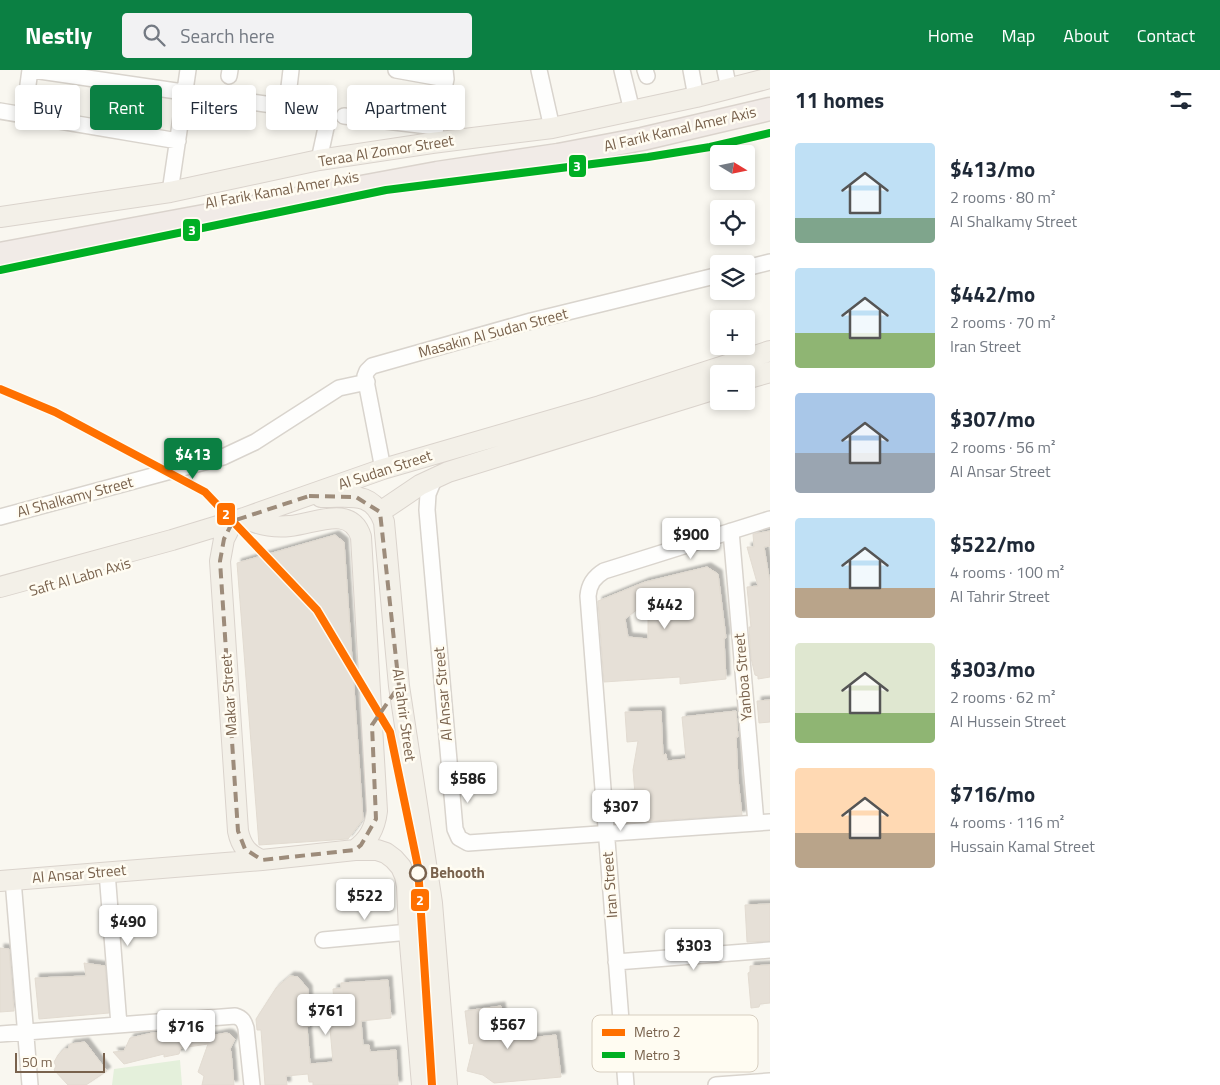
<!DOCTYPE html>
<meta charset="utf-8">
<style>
:root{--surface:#fff;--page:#f2f2f3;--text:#1f2937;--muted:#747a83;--accent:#0b8043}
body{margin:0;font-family:"Titillium Web",sans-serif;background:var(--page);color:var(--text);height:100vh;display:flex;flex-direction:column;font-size:19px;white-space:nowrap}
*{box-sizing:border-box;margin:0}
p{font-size:16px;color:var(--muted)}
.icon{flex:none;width:28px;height:28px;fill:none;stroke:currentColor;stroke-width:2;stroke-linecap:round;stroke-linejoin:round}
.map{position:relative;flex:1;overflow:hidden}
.side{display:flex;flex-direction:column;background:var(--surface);width:450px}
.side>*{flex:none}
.banner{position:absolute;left:15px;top:15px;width:475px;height:45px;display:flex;gap:10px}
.needle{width:32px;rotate:100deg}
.controls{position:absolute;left:710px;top:75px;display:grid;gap:10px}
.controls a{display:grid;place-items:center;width:45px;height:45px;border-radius:5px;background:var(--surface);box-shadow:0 2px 8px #0003;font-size:25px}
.scale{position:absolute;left:15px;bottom:12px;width:90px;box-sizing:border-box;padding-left:5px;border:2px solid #79624d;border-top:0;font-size:14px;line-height:18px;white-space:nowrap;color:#79624d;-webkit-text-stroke:4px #fffcf2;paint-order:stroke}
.price{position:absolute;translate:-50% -42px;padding:0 11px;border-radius:5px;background:#fff;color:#222;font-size:16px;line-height:32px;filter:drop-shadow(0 1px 2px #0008)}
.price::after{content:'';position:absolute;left:50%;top:30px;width:15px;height:11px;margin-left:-8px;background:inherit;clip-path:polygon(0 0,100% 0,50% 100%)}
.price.active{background:var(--accent);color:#fff}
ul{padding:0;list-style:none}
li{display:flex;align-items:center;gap:15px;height:125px;padding:0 25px}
li span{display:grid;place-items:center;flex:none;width:140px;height:100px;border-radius:5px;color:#555}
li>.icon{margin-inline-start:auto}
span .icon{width:60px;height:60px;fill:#fffc;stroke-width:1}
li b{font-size:21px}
h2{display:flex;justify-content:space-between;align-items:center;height:60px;padding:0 25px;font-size:21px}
.tag{padding:0 18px;border-radius:5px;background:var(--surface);box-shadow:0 2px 8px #0003;font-size:18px;line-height:45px}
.tag.active{background:var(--accent);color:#fff}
header{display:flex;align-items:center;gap:30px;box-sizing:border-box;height:70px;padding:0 25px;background:var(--accent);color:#fff}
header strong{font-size:24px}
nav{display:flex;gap:28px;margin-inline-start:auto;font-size:18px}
.search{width:350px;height:45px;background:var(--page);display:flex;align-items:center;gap:12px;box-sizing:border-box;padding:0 18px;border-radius:5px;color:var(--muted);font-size:19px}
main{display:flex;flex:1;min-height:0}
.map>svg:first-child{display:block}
.green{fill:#e4f0db}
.building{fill:#e6e0d7;stroke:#e2dbd1;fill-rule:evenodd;filter:url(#shadow)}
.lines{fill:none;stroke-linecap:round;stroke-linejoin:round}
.minor-casing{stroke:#d9d4cd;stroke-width:18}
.major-casing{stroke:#dad3cc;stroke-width:22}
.highway-casing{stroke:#dad3cc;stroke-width:25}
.minor{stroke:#fefefd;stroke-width:15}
.major{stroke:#f3f0e8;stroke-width:20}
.highway{stroke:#f1ebe7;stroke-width:22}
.metro-1-casing{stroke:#fffcf2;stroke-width:11}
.metro-2-casing{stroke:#fffcf2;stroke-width:11}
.metro-1{stroke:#ff7000;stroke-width:8}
.metro-2{stroke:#00af23;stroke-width:8}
.marked{fill:none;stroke:#9d8c7b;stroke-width:4;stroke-dasharray:10 6;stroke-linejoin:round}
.stop-dot{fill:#fffcf2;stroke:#79624d;stroke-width:2.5}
.labels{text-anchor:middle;stroke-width:5;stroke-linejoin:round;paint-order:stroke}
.street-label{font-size:15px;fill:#79624d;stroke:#fffcf2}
.stop-label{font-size:15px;font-weight:bold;fill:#79624d;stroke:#fffcf2;text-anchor:start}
.key{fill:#fffcf2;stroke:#d7cec0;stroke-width:1}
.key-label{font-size:14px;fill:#79624d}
.line-badge{stroke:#fffcf2;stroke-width:2}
.badge-label{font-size:14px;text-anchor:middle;font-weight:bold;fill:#fff}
</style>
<header>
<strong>Nestly</strong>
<div class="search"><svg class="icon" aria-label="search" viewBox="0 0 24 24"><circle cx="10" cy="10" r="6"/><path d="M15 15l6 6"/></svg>Search here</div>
<nav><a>Home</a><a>Map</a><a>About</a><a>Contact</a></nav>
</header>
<main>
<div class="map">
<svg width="770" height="1015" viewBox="0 0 770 1015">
<defs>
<filter id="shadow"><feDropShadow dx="4" dy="-4" stdDeviation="1" flood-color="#0004"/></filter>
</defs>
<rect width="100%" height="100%" fill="#f9f7f0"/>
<!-- green -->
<path class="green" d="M180 990 182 1015H112L114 999Z"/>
<!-- building -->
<path class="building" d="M770 461V476L764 477 770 513V607L758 609V606L755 605 751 588 749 557H751L747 517 758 516 747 477H754L753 464Z
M335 465 344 472 363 749 348 769 259 775 237 493Z
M707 497 718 504 726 568H724L726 609 680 614V607L604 612 598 531 645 512ZM648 531V569L628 567 625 549Z
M770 630V652L759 653 757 631Z
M661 641 663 685 666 684 667 691 686 689 682 647 736 641 738 667H736L738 709 742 745 621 753 616 749 614 726 635 724 633 700 638 671 627 672 625 642Z
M770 834V871L747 872 745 835Z
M0 878 9 879 14 941 0 942Z
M84 893 105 896 109 943 39 949 35 908 86 906Z
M770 895V933L760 934 759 937 751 938 748 903 750 902V896Z
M290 906 298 907 308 919 310 956 307 957 310 994 333 992 329 948 335 947 333 919 341 918V913L388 910 391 948 361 951 363 975H369L370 982 396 980 398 1015H313V1012H309L308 1004 286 1006 287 1015H265L261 960H257L256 949 276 918Z
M501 936 503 949 509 948 511 970 556 965 561 1007 494 1013 483 1005 467 1001 474 973 469 974 465 941Z
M208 960V972L210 966 226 963 230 964 235 969 230 979 231 982 234 1015H202L204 1006 198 1002 208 974 181 978 179 984 164 987V984L124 994 113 982 124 981 130 968 152 963Z
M85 972 107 1001 86 1015H68L54 1000 56 996 54 992 58 985 64 979H68L70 974Z"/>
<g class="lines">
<!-- minor casing -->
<g class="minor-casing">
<path id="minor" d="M33 0 320 42 325 44 327 53 319 90
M396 0 446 9
M539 0 552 58
M622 0 632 41
M645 0 647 6
M691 0 696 27
M725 0 729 19
M229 6 230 0
M289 17 291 0
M0 41 178 71
M24 44 30 0
M344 46 436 57
M434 67 446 9 445 0
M170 122 188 0
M746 198 770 192
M383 399 365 306 367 301 372 296 531 251 719 205
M435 407 428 424 427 440 455 759 459 768 468 773 770 752
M0 447 223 387 255 372 339 318 367 312
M731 461 756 753
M107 802 119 955
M13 810 30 1015
M323 870 409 862
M616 892 770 880
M0 964 235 946C242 948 244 951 246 958L252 1015
M626 1015 588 526C589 514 594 507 604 501L770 449
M716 1015 770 1011"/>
</g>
<!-- major casing -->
<g class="major-casing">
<path id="major" d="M0 147 170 122 319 90 432 73 552 58 696 27 770 8
M746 309 770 302
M321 427C348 428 372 419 384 452L399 616 432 833 447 1015
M380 442 420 415 448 402 719 318
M244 448C259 455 273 458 290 456 314 454 351 434 361 467L377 741C375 758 369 770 355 780
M233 451 224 469 220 491 238 761C241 776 248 785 262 790
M0 517 172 470 244 448 383 399 600 336 770 281
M0 811 262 790 355 780H377L386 783 394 789 401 797 405 806 407 816 409 862 422 1015"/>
</g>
<!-- highway casing -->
<g class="highway-casing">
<path id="highway" d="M0 184 437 103 558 85 642 69 770 39"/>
</g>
<!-- minor -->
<use href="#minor" class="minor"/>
<!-- major -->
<use href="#major" class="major"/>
<!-- highway -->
<use href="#highway" class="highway"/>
<!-- metro-1 casing -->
<g class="metro-1-casing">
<path id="metro-1" d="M0 319 55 342 205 422 317 540 390 662 418 797 432 1015"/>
</g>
<!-- metro-2 casing -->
<g class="metro-2-casing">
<path id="metro-2" d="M0 200 386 120 648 87 710 77 770 63"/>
</g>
<!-- metro-1 -->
<use href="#metro-1" class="metro-1"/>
<!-- metro-2 -->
<use href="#metro-2" class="metro-2"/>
</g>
<!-- marked area -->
<path class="marked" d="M309 426 356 427 380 442 399 616 372 655 376 749 361 775 355 780 262 790 245 779 238 761 220 491 224 469 233 451Z"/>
<!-- markers -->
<circle class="stop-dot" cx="418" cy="803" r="8"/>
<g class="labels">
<!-- street labels -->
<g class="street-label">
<text transform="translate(680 59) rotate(-13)" y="5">Al Farik Kamal Amer Axis</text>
<text transform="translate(386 81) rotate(-9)" y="5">Teraa Al Zomor Street</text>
<text transform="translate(282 120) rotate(-10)" y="5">Al Farik Kamal Amer Axis</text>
<text transform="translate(493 263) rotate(-15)" y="5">Masakin Al Sudan Street</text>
<text transform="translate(385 400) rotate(-18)" y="5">Al Sudan Street</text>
<text transform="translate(75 427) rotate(-15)" y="5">Al Shalkamy Street</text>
<text transform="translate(80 507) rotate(-16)" y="5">Saft Al Labn Axis</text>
<text transform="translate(743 607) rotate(-95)" y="5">Yanboa Street</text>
<text transform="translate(443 624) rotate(-95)" y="5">Al Ansar Street</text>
<text transform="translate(229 625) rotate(-94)" y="5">Makar Street</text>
<text transform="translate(404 645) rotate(82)" y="5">Al Tahrir Street</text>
<text transform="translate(79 804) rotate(-5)" y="5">Al Ansar Street</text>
<text transform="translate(610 815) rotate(-94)" y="5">Iran Street</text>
</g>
<!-- stop labels -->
<g class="stop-label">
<text x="430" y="808">Behooth</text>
</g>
</g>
<!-- legend -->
<rect x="592" y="945" width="166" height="57" rx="8" class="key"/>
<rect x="602" y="959" width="23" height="7" fill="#ff7000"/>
<rect x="602" y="982" width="23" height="6" fill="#00af23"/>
<g class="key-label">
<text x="634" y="967">Metro 2</text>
<text x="634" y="990">Metro 3</text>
</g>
<g class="line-badge">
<rect x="568" y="84" width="19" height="24" rx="5" fill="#00af23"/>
<rect x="182" y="148" width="19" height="24" rx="5" fill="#00af23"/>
<rect x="216" y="432" width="20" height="24" rx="5" fill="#ff7000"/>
<rect x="410" y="818" width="20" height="24" rx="5" fill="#ff7000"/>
</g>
<g class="badge-label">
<text x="577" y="101">3</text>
<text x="192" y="165">3</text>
<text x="226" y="449">2</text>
<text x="420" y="835">2</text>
</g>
</svg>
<div class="controls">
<a><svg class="needle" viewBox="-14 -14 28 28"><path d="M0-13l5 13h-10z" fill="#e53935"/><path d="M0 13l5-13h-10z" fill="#747a83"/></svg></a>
<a><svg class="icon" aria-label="locate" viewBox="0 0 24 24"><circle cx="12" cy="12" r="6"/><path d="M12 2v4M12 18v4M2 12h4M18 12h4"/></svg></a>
<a><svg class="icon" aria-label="layers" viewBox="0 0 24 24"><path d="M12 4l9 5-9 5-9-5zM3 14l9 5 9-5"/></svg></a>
<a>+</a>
<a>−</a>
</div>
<div class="scale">50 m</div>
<b class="price active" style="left:193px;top:410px">$413</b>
<b class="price" style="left:691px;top:490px">$900</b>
<b class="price" style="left:665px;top:560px">$442</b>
<b class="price" style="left:468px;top:734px">$586</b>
<b class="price" style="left:621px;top:762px">$307</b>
<b class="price" style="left:365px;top:851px">$522</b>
<b class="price" style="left:128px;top:877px">$490</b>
<b class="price" style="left:694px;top:901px">$303</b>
<b class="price" style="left:326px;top:966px">$761</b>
<b class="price" style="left:508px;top:980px">$567</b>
<b class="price" style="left:186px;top:982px">$716</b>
<div class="banner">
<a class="tag">Buy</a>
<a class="tag active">Rent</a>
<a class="tag">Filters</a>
<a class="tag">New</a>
<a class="tag">Apartment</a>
</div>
</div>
<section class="side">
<h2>11 homes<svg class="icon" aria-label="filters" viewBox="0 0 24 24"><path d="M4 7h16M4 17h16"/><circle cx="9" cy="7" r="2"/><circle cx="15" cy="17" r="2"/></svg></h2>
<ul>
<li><span style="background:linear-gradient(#bfe0f5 75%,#7fa58c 0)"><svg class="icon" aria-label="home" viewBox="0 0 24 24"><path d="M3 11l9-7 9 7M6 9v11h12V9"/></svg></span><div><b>$413/mo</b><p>2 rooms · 80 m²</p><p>Al Shalkamy Street</p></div></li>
<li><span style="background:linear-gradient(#bfe0f5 65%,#8fb573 0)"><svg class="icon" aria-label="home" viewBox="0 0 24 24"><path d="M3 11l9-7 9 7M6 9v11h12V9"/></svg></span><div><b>$442/mo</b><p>2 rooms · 70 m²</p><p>Iran Street</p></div></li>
<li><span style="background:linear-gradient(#a9c7e8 60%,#9aa5b1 0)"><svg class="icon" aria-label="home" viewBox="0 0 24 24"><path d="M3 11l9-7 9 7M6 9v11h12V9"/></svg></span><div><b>$307/mo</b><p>2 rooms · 56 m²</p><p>Al Ansar Street</p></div></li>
<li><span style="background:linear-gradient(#bfe0f5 70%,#b9a48a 0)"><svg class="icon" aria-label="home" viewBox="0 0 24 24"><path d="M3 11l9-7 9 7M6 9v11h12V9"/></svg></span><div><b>$522/mo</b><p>4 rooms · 100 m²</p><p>Al Tahrir Street</p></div></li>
<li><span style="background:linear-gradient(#dfe7d0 70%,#8fb573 0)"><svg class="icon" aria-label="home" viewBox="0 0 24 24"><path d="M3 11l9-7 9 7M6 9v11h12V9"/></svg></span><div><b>$303/mo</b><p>2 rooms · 62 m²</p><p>Al Hussein Street</p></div></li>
<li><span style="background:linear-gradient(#ffd9b3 65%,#b9a48a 0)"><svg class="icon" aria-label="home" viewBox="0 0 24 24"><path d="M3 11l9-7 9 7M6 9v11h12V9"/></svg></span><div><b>$716/mo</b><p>4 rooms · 116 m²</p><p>Hussain Kamal Street</p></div></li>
</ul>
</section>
</main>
